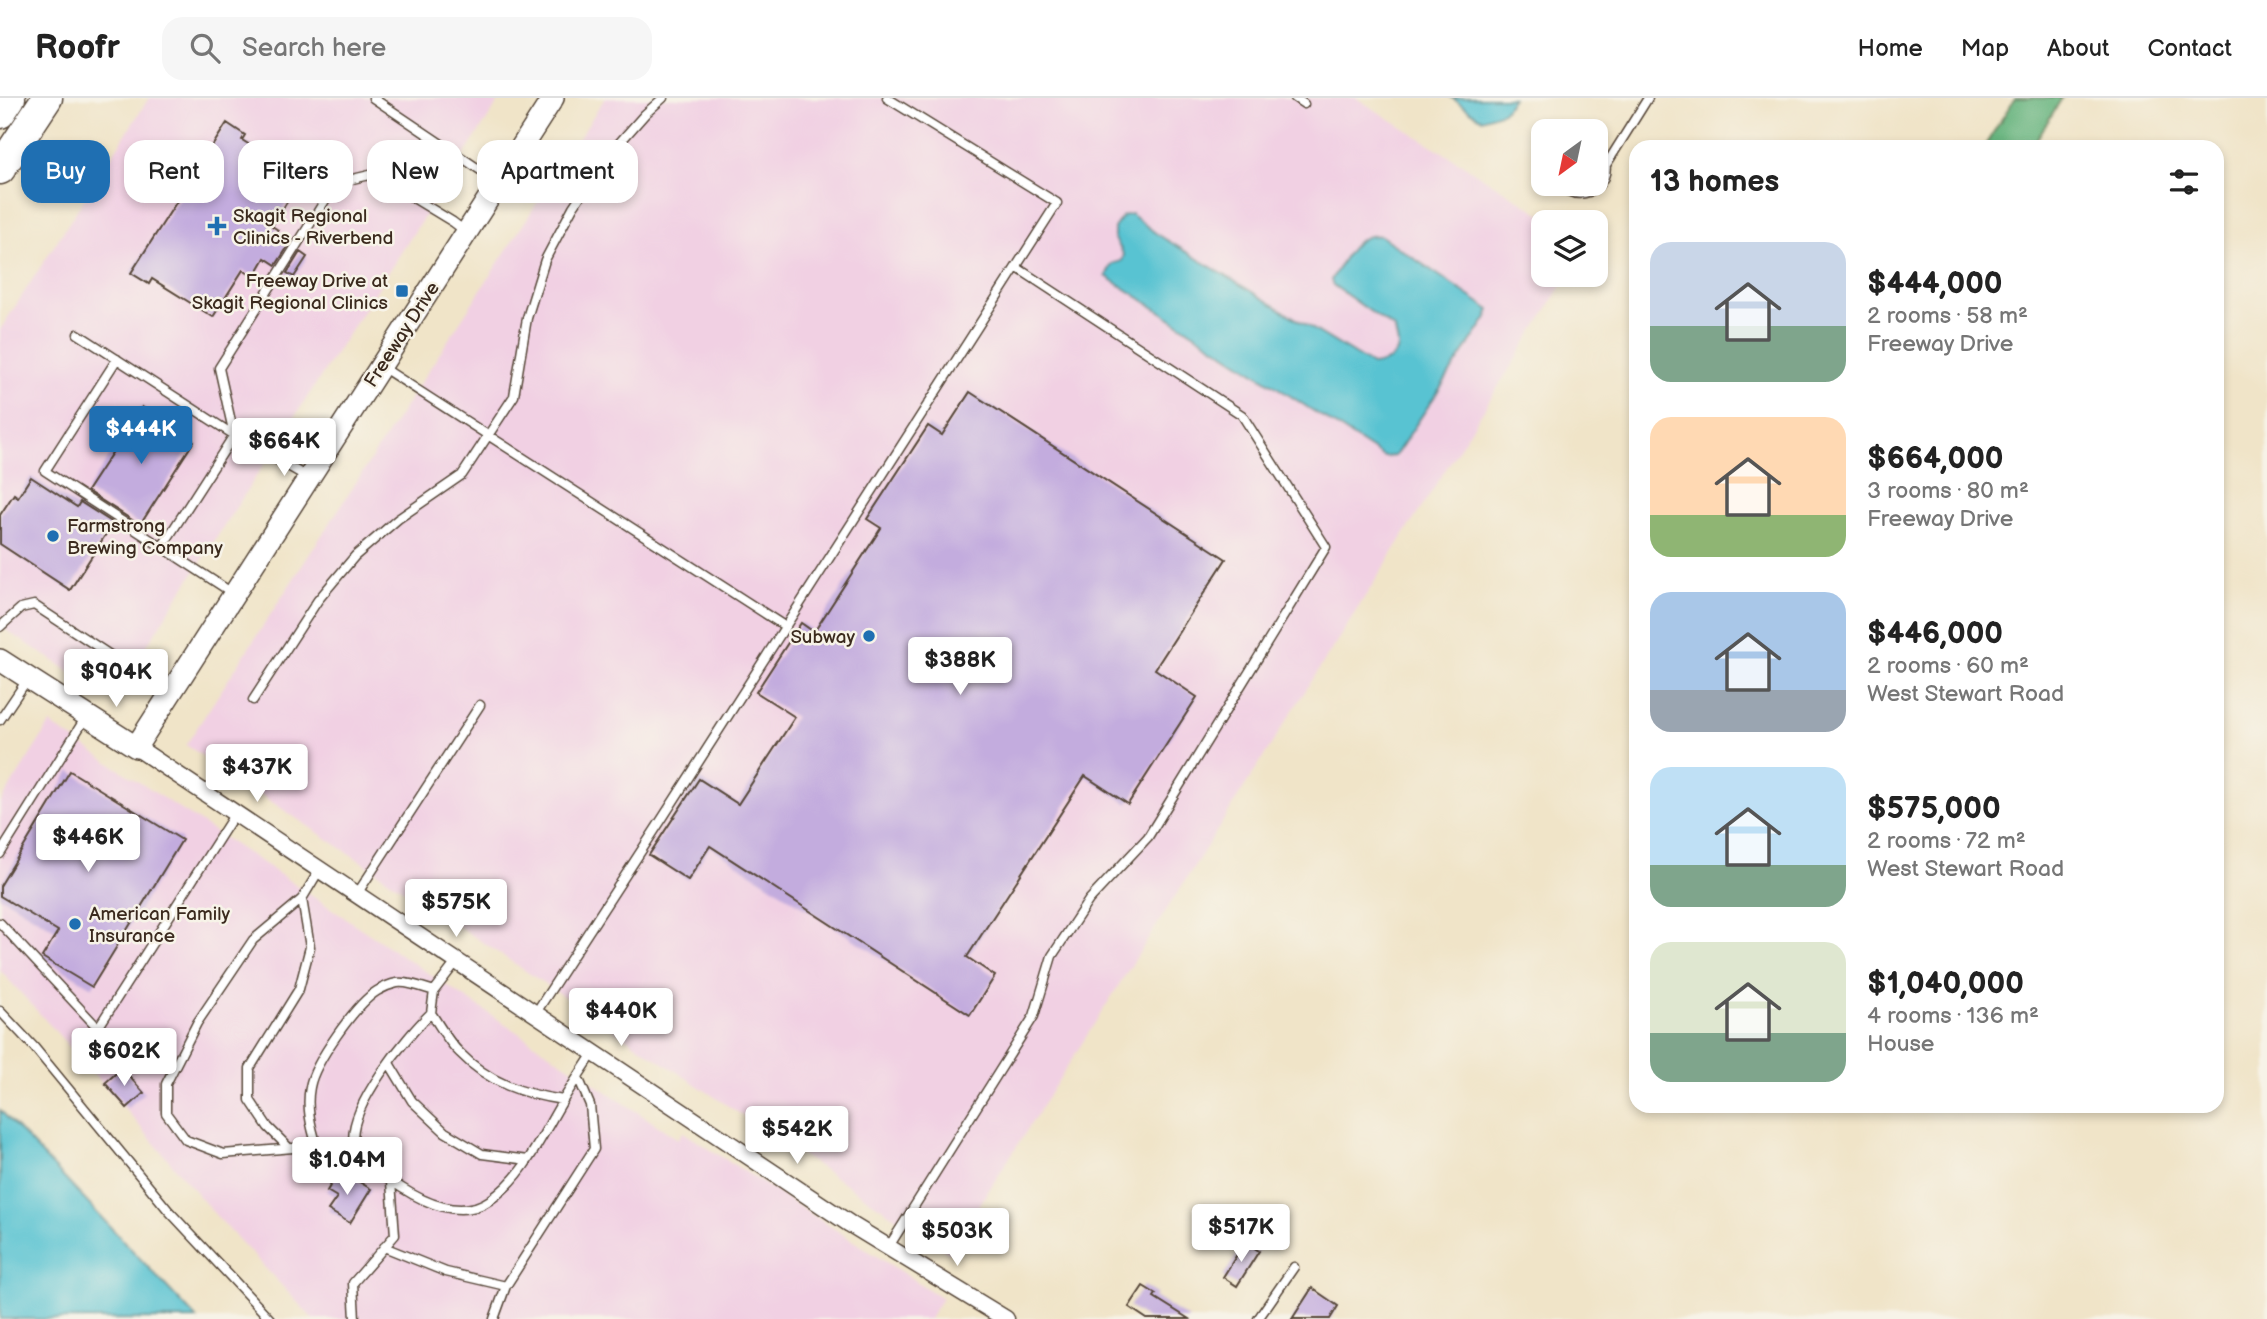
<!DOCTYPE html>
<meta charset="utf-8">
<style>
:root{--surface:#fff;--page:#f6f6f6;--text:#222;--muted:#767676;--line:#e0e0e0;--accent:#1f6fb2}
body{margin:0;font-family:"Balsamiq Sans",sans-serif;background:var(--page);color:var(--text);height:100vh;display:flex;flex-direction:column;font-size:26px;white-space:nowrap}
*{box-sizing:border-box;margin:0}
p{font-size:23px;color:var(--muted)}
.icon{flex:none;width:38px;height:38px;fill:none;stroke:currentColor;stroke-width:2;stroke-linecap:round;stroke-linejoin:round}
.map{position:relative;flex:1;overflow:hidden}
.details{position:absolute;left:1629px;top:42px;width:595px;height:973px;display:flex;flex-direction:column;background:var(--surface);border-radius:21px;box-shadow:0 4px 10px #0003}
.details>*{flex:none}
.banner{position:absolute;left:21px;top:42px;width:665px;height:63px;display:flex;gap:14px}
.needle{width:46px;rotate:213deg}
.buttons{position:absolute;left:1531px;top:21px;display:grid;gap:14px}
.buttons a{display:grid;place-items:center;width:77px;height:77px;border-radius:14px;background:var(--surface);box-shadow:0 4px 10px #0003;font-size:35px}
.price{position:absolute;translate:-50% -60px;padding:0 16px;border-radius:7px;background:#fff;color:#222;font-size:23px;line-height:46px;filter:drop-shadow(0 2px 4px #0008)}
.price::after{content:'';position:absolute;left:50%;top:42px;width:21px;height:16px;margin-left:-10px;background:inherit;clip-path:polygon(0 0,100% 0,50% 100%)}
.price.selected{background:var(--accent);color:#fff}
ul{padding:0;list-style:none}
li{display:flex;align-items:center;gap:21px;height:175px;padding:0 21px}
li span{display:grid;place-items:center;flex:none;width:196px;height:140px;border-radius:21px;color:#555}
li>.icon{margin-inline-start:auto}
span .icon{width:84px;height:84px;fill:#fffc;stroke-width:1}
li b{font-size:30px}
h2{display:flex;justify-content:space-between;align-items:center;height:84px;padding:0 21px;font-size:30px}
.chip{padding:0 24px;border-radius:21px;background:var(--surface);box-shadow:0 4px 10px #0003;font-size:24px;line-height:63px}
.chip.selected{background:var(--accent);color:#fff}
header{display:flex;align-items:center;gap:42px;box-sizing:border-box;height:98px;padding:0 35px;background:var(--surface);border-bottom:2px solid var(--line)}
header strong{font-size:33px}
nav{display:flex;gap:38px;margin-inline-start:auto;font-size:24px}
.search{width:490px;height:63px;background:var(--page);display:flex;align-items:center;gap:18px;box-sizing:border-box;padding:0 24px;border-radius:21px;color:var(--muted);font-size:26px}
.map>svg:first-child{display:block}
.built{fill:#f1d0e3}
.forest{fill:#64b27b;stroke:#506e4c;stroke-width:2}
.water{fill:#58c3d2;stroke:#4a7678;stroke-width:2}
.building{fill:#c3acde}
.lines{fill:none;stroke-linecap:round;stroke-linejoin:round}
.service-casing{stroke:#564638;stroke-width:11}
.minor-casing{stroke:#564638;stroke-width:19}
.tertiary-casing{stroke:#564638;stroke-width:24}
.motorway-casing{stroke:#564638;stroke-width:33}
.service{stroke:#fff;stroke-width:8}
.minor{stroke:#fff;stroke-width:16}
.tertiary{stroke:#fff;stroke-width:21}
.motorway{stroke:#fff;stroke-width:30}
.poi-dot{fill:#1f6fb2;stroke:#f7f3e8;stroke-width:2.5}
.labels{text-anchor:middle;stroke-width:5;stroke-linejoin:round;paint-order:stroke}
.poi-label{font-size:19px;fill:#3b2a1e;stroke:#f7f3e8;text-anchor:start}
.street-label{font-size:19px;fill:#3b2a1e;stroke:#f7f3e8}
</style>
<header>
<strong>Roofr</strong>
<div class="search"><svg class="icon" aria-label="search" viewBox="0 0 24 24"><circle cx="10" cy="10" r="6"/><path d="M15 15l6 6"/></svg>Search here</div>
<nav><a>Home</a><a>Map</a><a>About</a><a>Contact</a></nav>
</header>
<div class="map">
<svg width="2267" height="1221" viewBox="0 0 2267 1221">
<rect width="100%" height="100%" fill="#f7f3e8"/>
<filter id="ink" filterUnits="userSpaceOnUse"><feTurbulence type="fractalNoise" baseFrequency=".0143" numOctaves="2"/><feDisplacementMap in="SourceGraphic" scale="14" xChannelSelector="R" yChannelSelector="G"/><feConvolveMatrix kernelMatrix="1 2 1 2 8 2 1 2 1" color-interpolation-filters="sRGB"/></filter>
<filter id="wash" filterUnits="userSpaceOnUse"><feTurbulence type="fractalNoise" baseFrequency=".00686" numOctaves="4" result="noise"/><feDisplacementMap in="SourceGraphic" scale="28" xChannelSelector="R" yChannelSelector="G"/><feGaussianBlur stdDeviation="1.57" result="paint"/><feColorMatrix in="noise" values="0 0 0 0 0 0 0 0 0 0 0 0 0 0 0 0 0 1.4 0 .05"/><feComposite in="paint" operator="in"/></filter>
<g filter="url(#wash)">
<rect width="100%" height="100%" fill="#f0e4c8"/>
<!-- built -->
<path class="built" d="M149 0H501L112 601 0 528V232Z
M605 0H1356L1554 124H1544V177H1569L949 1155 186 647Z
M50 626 267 768 678 1041 683 1034 942 1200 929 1221H313L210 1111 115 999 0 872V705Z"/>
<!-- forest -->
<path class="forest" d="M2015 0H2062L2032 49H1984Z"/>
<!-- water -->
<path class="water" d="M1452 0H1513L1503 14 1482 21Z
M1131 116 1157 136 1372 267C1381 266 1398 261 1398 248 1398 243 1395 236 1395 231L1333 187 1331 182C1344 162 1355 133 1381 138L1490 212 1486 221 1395 358 1384 359 1106 178 1112 166 1122 163 1124 157 1114 139V130L1123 118Z
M0 1012 197 1221H0Z"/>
<g id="blocks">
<!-- building -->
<path class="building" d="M227 25 245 37 242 42 302 80 272 128 278 132 274 138 289 147 276 167 265 160 254 179 243 172 213 219 152 181 149 186 131 175Z
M300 154 307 159 294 179 287 175Z
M970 294 1226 461 1155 571 1197 599 1128 706 1085 678 967 859 995 878 970 917 710 748 688 782 649 757 699 681 738 706 795 619 756 594 801 525 814 534 881 430 867 421 928 328 942 337Z
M142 309 194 343 140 427 87 393Z
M31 379 77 409 80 404 113 425 70 492 0 446V417L14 396 18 399Z
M70 673 182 742 92 889 42 859 58 833 0 798V788Z
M122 970 144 995 127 1010 105 985Z
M346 1076 371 1091 350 1125 328 1112 337 1099 327 1093 336 1078 342 1082Z
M1245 1144 1259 1153 1237 1188 1223 1179Z
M1143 1188 1156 1196 1154 1199 1189 1221H1147L1129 1209Z
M1312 1190 1338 1208 1330 1221H1292Z"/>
</g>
</g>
<g filter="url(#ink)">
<use href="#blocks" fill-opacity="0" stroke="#564638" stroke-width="2"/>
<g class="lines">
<!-- service casing -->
<g class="service-casing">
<path id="service" d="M373 0 498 84
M1295 0 1304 6
M1606 67 1648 0
M1558 86C1586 114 1624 75 1596 49
M78 236 234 337 309 380
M117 261 45 373 234 496
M382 269 786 529
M162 449 234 337 219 270 329 96 344 83 374 76 453 124 466 134
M0 529 21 510 34 507 168 595
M253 602 318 502 355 458 398 421 462 377 514 298 527 220 545 162 573 109 606 60 645 16 663 0
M0 622 27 582
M0 756 86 619
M320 771 302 801 253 842 197 925 166 986V1015L186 1042 223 1056 317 1048 368 1065
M357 796 480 607
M0 825 98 930 236 714
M434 893 431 915C440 928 448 944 460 955 489 985 523 996 563 1002
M0 913 34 949 168 1112 270 1221
M431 915C407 938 346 1011 354 1046 356 1058 369 1066 378 1073 406 1095 454 1127 490 1102 524 1079 541 1039 562 1004 572 987 583 971 594 954
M535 916 660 724 1057 105 887 0
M389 965 412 1003 445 1034 482 1056 528 1062
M317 1048C311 1029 306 1009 310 989 314 965 356 906 377 893 382 890 392 886 397 885 407 883 424 890 434 893L457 863
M289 1050 268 1029 250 1002V970L299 891 310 849 302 801
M384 1149 446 1174 506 1188
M888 1150 1034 918 1052 858 1089 802 1148 739 1326 449 1242 317 1016 169
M355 1221 353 1185 395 1137 391 1084
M494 1221 506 1188 594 1051 590 1007 578 979
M1258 1221 1294 1169"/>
</g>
<!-- minor casing -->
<g class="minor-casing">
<path id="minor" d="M136 649 850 1126 1006 1221"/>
</g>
<!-- tertiary casing -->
<g class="tertiary-casing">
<path id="tertiary" d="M0 562 136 649 553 0"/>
</g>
<!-- motorway casing -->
<g class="motorway-casing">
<path id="motorway" d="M0 15 10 0
M0 71 47 0"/>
</g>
<!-- service -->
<use href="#service" class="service"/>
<!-- minor -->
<use href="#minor" class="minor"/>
<!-- tertiary -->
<use href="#tertiary" class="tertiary"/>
<!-- motorway -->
<use href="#motorway" class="motorway"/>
</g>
</g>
<!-- markers -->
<g class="poi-dot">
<path d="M213.5 117.5h7v7h7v7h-7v7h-7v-7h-7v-7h7z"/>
<rect x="395" y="186" width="14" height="14" rx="3.5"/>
<circle cx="53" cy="438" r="7"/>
<circle cx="869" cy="538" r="7"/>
<circle cx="75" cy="826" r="7"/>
</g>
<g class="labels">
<!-- poi labels -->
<g class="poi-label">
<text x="233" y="124">Skagit Regional<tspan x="233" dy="22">Clinics - Riverbend</tspan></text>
<text x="388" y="189" text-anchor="end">Freeway Drive at<tspan x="388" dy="22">Skagit Regional Clinics</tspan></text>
<text x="67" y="434">Farmstrong<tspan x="67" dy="22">Brewing Company</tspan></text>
<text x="855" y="545" text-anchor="end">Subway</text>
<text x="89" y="822">American Family<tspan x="89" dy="22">Insurance</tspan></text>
</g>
<!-- street labels -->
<g class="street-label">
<text transform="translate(401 236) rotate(-57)" y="7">Freeway Drive</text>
</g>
</g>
</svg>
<div class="buttons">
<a><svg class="needle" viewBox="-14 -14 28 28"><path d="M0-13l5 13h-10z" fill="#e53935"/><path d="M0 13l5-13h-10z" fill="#767676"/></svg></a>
<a><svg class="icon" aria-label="layers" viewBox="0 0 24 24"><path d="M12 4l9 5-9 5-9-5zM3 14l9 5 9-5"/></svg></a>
</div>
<b class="price selected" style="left:141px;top:368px">$444K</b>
<b class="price" style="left:284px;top:380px">$664K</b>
<b class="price" style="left:960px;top:599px">$388K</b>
<b class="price" style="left:116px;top:611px">$904K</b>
<b class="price" style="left:257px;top:706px">$437K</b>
<b class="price" style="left:88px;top:776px">$446K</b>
<b class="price" style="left:456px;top:841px">$575K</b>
<b class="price" style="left:621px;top:950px">$440K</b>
<b class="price" style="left:124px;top:990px">$602K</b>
<b class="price" style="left:797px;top:1068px">$542K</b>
<b class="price" style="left:347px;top:1099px">$1.04M</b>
<b class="price" style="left:1241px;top:1166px">$517K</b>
<b class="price" style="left:957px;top:1170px">$503K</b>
<div class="banner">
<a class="chip selected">Buy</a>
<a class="chip">Rent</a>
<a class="chip">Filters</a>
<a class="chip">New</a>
<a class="chip">Apartment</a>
</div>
<section class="details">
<h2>13 homes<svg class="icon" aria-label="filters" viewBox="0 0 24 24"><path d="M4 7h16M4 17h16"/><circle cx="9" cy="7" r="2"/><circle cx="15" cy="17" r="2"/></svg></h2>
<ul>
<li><span style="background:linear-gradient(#c9d6e8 60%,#7fa58c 0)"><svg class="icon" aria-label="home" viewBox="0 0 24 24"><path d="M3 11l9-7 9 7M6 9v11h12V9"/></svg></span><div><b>$444,000</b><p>2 rooms · 58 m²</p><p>Freeway Drive</p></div></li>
<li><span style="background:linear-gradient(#ffd9b3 70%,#8fb573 0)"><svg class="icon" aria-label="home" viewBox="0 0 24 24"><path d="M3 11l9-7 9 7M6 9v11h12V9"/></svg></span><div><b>$664,000</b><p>3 rooms · 80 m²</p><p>Freeway Drive</p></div></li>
<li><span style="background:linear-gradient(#a9c7e8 70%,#9aa5b1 0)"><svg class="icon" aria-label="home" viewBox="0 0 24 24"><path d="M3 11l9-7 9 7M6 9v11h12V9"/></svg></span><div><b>$446,000</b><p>2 rooms · 60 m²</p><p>West Stewart Road</p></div></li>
<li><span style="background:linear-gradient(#bfe0f5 70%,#7fa58c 0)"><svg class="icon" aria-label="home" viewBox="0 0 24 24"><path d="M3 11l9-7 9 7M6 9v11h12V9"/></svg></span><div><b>$575,000</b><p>2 rooms · 72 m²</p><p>West Stewart Road</p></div></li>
<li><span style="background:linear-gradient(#dfe7d0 65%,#7fa58c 0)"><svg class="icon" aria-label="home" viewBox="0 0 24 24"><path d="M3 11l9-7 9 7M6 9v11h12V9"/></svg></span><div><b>$1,040,000</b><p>4 rooms · 136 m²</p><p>House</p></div></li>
</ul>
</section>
</div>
